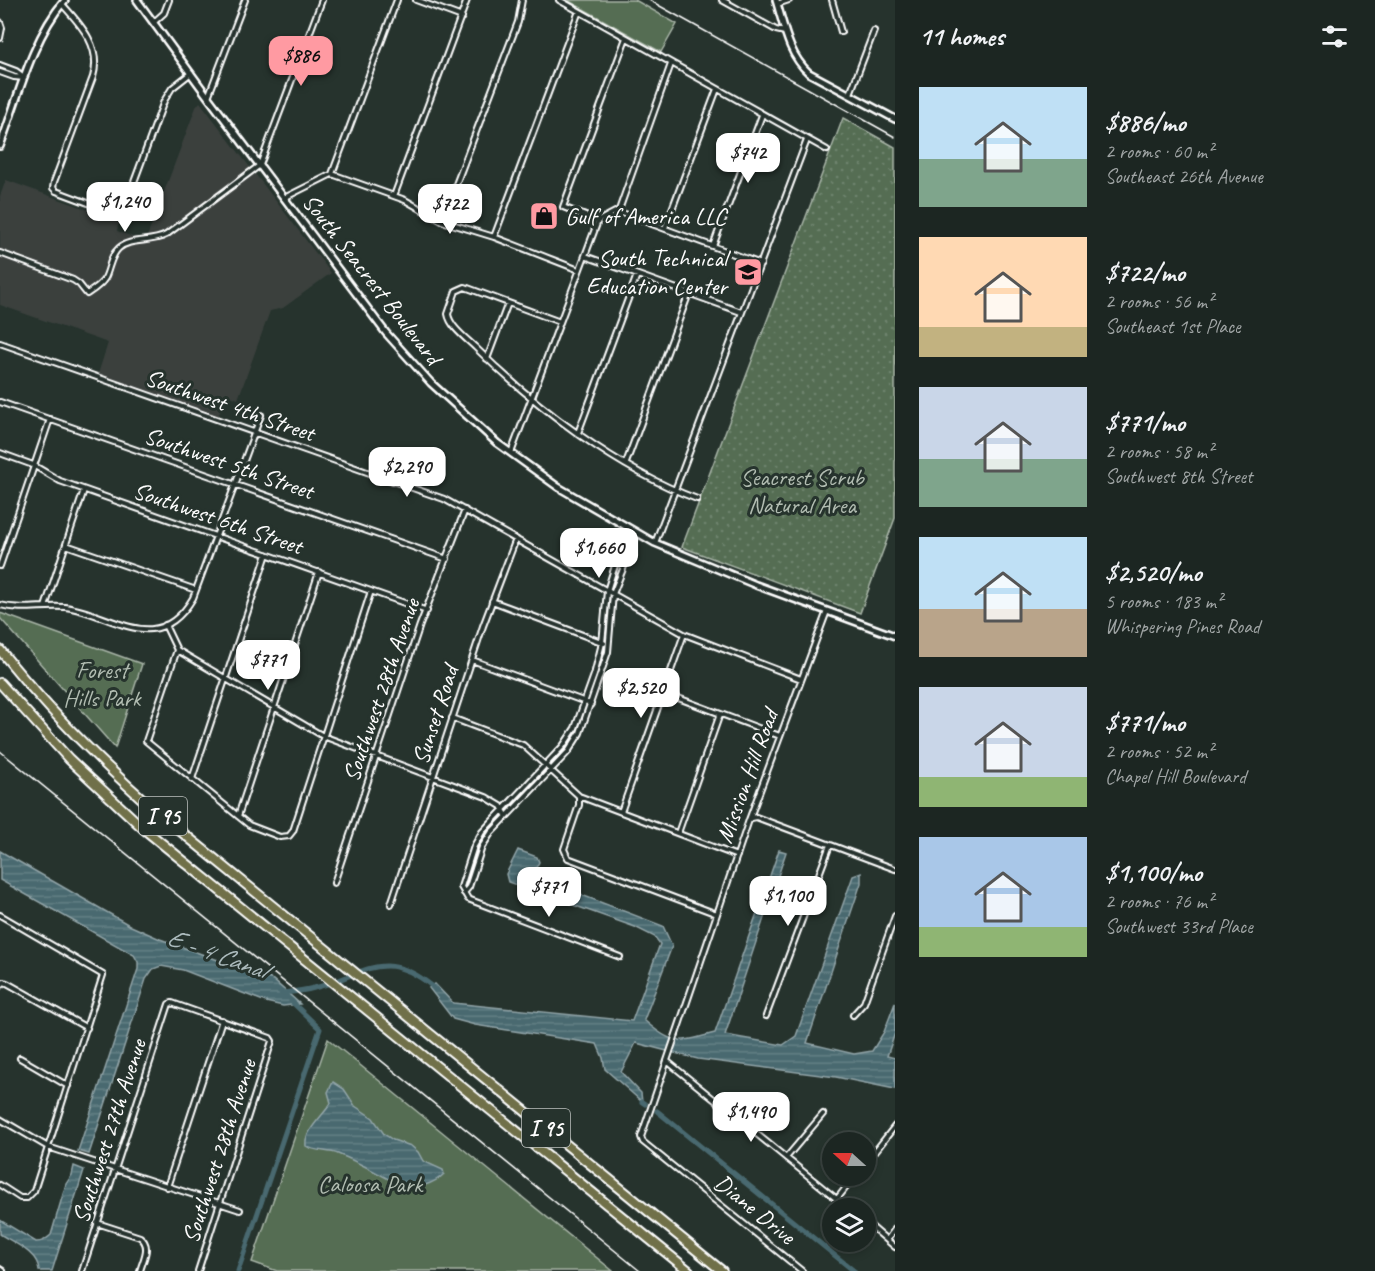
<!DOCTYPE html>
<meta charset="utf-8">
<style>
:root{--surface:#1c2622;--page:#29322f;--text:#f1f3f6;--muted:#a0a5a5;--line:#3a4340;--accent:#ff9aa2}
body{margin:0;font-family:Caveat,sans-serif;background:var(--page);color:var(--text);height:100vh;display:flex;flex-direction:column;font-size:22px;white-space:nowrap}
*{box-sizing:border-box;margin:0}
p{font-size:20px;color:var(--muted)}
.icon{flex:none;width:33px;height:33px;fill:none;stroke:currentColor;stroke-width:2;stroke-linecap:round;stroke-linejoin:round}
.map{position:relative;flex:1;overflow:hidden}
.details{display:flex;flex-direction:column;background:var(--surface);width:480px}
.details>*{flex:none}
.needle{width:39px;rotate:291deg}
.controls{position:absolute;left:822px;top:1132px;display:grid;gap:12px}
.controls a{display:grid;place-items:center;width:54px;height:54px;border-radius:50%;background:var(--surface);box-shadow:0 3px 9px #0003,0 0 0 2px var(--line);font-size:30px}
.price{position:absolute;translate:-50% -51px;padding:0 14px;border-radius:12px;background:#fff;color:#222;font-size:20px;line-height:39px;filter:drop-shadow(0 2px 3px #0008)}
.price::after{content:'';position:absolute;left:50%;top:36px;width:18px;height:14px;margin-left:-9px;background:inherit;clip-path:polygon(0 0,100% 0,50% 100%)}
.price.on{background:var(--accent);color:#111}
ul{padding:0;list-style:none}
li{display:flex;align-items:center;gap:18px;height:150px;padding:0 24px}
li span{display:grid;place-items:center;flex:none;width:168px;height:120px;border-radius:0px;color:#555}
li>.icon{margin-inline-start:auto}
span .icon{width:72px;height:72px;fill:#fffc;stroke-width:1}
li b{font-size:26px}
h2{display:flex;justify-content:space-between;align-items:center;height:72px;padding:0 24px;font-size:26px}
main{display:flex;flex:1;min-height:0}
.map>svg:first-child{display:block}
.built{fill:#3b413e}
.grass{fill:url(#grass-dots);stroke:#aab6a9;stroke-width:1.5}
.park{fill:#546d53;stroke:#aab6a9;stroke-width:1.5}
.water{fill:url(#water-rules);stroke:#92a5a9;stroke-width:1.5}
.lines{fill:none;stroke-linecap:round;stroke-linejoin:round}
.canal{stroke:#49696f;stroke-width:5}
.minor-casing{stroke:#fff;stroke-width:8}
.tertiary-casing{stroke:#fff;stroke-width:10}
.motorway-casing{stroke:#fff;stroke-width:12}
.minor{stroke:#26332d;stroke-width:4}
.tertiary{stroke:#26332d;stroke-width:5}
.motorway{stroke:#6f704a;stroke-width:8}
.rail{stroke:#fff;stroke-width:1.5}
.labels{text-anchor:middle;stroke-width:6;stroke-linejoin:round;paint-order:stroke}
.shield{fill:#26332d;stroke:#bec2c0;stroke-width:1.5}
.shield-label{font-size:22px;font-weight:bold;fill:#fff}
.poi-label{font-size:24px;fill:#fff;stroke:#26332d;text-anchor:start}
.street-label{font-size:24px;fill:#fff;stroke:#26332d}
.park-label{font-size:24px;fill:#b2bdb2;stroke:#26332d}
.water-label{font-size:26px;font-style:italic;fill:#adbcbe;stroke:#26332d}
</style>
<main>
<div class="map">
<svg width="895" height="1271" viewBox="0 0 895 1271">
<defs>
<pattern id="grass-dots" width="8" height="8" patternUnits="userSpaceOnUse" patternTransform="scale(1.5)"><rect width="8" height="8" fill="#546d53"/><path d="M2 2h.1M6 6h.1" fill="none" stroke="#6e836d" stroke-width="1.8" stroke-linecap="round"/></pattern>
<pattern id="water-rules" width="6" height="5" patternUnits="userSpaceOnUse" patternTransform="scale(1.5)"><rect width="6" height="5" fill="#49696f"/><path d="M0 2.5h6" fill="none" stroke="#648085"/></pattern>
</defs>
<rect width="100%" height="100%" fill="#26332d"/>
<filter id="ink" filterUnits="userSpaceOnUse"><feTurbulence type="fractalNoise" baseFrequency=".0167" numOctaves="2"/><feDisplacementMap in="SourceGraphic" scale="12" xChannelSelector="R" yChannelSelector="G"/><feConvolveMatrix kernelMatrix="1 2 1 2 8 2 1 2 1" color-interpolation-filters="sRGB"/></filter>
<g filter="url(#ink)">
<!-- built -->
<path class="built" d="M200 102 331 273 283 308 270 311 238 399 226 394 218 417 98 374 108 343 0 305V196L6 180 119 221 117 231 133 237H147L196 107Z"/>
<!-- grass -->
<path class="grass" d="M843 118 895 147V518L860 613 682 547Z"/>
<!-- park -->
<path class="park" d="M567 0H635L677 24 661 52Z
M0 613 142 664 115 748 0 618Z
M328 1039 613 1271H277L252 1262Z"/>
<!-- water -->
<path class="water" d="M518 850 537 857 539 862 534 872 537 878 663 926 672 946 644 1020C674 1047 679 1042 715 1033L779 850 786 852 725 1035 783 1045 796 1036 853 876 861 873V883L807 1043 854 1054 872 1051 884 1032 895 1003V1033L887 1056 895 1058V1089L836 1077 698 1059 636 1043 621 1072 641 1093 642 1102 605 1069 603 1058 597 1044 475 1025 453 1019 429 988 435 984 453 1003 632 1021 660 944 655 937 635 927 508 882 506 874Z
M0 851 131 926 160 939 273 980 300 1004 283 1006 266 1002 183 970 161 966 153 969 146 979 89 1154 78 1151 138 969V962L134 955 0 880Z
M333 1082 344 1089 355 1106 373 1118 384 1134 393 1140 411 1146 418 1152 423 1161 443 1170 444 1174C434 1184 417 1189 404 1187 382 1176 361 1163 338 1154 328 1150 315 1152 306 1146 304 1131 323 1116 331 1103L328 1092Z
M74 1166 84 1170 52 1271H39C39 1253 14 1243 0 1234V1220L36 1242C43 1242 46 1239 51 1235L66 1184 72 1175Z"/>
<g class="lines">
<!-- canal -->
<path class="canal" d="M281 993C292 992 304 991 314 988 363 976 383 946 432 986
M642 1102 645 1104
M657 1111 854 1271
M238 1271 320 1029 291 1001"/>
<!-- minor casing -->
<g class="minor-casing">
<path id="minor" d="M416 0 462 17
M559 0 827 150
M722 0 776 30 785 32
M832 0 841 32
M62 4C81 25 102 47 93 77L54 182 53 188 56 191 115 213 124 209 164 101 172 88 191 73
M777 4 789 0
M0 22 2 28 0 38
M154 22 164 13 169 0
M0 65 16 71 24 77
M0 72 14 77 24 78
M850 94 874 31
M208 97 245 0
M332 174 405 200 442 221 494 237 579 270
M394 196 467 0
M284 198 332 174 397 0
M619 210 671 64
M619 210 622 213 761 264
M442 221 518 22 522 0
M598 221 563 207 626 38
M665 228 717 89
M494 237 579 11
M713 246 762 115
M0 253 73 280 79 284 87 294C93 290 101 285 105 278 110 268 110 256 119 248 130 238 151 243 166 235L260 165 322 0
M585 256 741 312
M560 322 465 287 456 291 448 314C450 327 467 339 476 348 536 407 618 470 697 499
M0 343 444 499 684 634 801 679
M487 359 508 303
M0 402 447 559
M578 433 637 275
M0 453 33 465 60 481 427 611
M511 453 598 221 619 210
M626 463 689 293
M655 543 807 140
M66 545 196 590
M0 566 50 419
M492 601 604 643
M0 605C22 611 43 605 65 607 112 613 157 659 193 598L261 415
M45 607 84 490
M165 625 177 650 323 736 486 797 501 806 506 815
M177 650 146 741 249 825 280 837 289 836 293 831 371 591
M472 660 591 704
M662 692 780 736
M452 718 523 745 579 796 737 856
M192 779 267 554
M579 796V805L564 849 568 858 717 914
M621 812 684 634
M238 816 319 572
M751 818 756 817 895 869
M678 833 720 714
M334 883 420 625 465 510
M464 893 469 887 482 847 491 833 568 752 580 733 608 652 613 594 637 534
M391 904 483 626 516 539
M0 915 103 975 34 1191 27 1198H20L0 1185
M620 957 468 899 461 887 474 846 482 832 563 746 575 728 594 675 602 643 607 591 617 559 629 530
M0 986 4 982 7 983 87 1028
M853 1015 864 1003 895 916
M766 1016 830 845
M20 1058 68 1086
M667 1061 849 1209
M0 1119 48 1147 240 1210
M786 1158 823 1114
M866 1163 895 1126
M167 1187 222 1020
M837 1199 855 1176
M866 1222 895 1247
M97 1223 140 1237C152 1246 143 1259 140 1271
M887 1240 895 1229
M0 1269 3 1271
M82 1271 169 1004 172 1003 270 1038 272 1041 198 1271
M802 1271 643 1142 641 1137 749 820 827 611"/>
</g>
<!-- tertiary casing -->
<g class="tertiary-casing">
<path id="tertiary" d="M137 0 208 97 386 333 431 383 497 443 558 487 655 543 756 585 895 636
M776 0C784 26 788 54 809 73L895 119
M0 146C18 98 31 40 65 0"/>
</g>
<!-- motorway casing -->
<g class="motorway-casing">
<path id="motorway" d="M0 650C47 709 100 762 157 812L722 1271
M0 683 69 759 144 829 689 1271"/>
</g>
<!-- minor -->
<use href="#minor" class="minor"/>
<!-- tertiary -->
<use href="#tertiary" class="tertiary"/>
<!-- motorway -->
<use href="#motorway" class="motorway"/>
<!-- rail -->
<path class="rail" d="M649 0 895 137
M0 751 640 1271"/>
</g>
</g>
<!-- icons -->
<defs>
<g id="shop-square" transform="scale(1.5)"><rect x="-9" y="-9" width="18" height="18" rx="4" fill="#ff9aa2" stroke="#26332d"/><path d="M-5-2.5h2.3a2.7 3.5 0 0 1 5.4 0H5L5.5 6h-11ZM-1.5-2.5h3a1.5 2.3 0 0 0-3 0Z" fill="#111"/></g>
<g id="school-square" transform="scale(1.5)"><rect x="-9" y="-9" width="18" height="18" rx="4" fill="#ff9aa2" stroke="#26332d"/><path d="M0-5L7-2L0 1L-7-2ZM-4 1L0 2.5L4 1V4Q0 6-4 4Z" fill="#111"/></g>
</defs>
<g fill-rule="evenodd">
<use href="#shop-square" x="544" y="216"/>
<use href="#school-square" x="748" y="272"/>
</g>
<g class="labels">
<!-- shield labels -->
<g class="shield">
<rect x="139" y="797" width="48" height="38" rx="4.5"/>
<rect x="522" y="1109" width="48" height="38" rx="4.5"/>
</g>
<g class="shield-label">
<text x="163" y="824">I 95</text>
<text x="546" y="1136">I 95</text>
</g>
<!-- poi labels -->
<g class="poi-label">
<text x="565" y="224">Gulf of America LLC</text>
<text x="727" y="266" text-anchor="end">South Technical<tspan x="727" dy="28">Education Center</tspan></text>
</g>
<!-- street labels -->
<g class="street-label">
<text transform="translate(372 279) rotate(52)" y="8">South Seacrest Boulevard</text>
<text transform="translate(230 405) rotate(19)" y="8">Southwest 4th Street</text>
<text transform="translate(229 463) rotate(19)" y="8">Southwest 5th Street</text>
<text transform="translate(218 518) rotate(19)" y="8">Southwest 6th Street</text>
<text transform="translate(381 690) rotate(-71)" y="8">Southwest 28th Avenue</text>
<text transform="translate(435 715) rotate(-72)" y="8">Sunset Road</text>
<text transform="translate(747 776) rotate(-70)" y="8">Mission Hill Road</text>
<text transform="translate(109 1131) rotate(-72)" y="8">Southwest 27th Avenue</text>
<text transform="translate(219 1151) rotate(-72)" y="8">Southwest 28th Avenue</text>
<text transform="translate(755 1209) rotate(39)" y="8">Diane Drive</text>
</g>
<!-- park labels -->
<g class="park-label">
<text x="802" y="485">Seacrest Scrub<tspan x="802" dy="28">Natural Area</tspan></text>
<text x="102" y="678">Forest<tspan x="102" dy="28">Hills Park</tspan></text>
<text x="370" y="1192">Caloosa Park</text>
</g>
<!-- water labels -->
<g class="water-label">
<text transform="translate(217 953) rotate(20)" y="9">E - 4 Canal</text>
</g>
</g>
</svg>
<div class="controls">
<a><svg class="needle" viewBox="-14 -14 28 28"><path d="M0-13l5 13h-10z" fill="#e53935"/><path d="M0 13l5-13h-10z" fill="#a0a5a5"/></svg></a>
<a><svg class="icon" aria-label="layers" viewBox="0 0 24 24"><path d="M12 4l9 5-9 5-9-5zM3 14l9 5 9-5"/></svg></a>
</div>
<b class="price on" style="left:301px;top:87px">$886</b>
<b class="price" style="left:748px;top:184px">$742</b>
<b class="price" style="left:125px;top:233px">$1,240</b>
<b class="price" style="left:450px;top:235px">$722</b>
<b class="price" style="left:407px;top:498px">$2,290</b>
<b class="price" style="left:599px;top:579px">$1,660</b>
<b class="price" style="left:268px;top:691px">$771</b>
<b class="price" style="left:641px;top:719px">$2,520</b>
<b class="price" style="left:549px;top:918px">$771</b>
<b class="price" style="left:788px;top:927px">$1,100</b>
<b class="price" style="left:751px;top:1143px">$1,490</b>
</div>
<section class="details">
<h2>11 homes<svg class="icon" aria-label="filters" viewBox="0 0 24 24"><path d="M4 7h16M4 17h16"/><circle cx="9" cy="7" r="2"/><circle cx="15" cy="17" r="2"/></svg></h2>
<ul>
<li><span style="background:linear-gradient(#bfe0f5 60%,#7fa58c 0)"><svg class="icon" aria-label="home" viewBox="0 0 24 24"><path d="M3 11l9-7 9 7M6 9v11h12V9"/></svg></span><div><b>$886/mo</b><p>2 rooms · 60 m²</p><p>Southeast 26th Avenue</p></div></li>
<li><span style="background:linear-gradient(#ffd9b3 75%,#c2b280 0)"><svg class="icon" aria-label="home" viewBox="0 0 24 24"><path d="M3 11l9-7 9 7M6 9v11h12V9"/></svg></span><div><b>$722/mo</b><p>2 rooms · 56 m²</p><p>Southeast 1st Place</p></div></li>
<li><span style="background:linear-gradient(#c9d6e8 60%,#7fa58c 0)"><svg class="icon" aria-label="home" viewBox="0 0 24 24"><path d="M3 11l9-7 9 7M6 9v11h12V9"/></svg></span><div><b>$771/mo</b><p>2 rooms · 58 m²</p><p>Southwest 8th Street</p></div></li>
<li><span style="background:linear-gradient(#bfe0f5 60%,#b9a48a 0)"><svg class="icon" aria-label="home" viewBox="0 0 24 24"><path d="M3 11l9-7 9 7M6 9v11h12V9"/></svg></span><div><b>$2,520/mo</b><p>5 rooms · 183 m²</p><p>Whispering Pines Road</p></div></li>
<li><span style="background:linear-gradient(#c9d6e8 75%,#8fb573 0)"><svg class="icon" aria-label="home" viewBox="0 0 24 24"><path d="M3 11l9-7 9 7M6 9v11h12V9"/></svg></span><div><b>$771/mo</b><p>2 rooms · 52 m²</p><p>Chapel Hill Boulevard</p></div></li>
<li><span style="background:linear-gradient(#a9c7e8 75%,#8fb573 0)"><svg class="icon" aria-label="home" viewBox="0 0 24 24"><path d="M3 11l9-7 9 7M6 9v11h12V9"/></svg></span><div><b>$1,100/mo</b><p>2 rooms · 76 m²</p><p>Southwest 33rd Place</p></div></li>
</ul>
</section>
</main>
